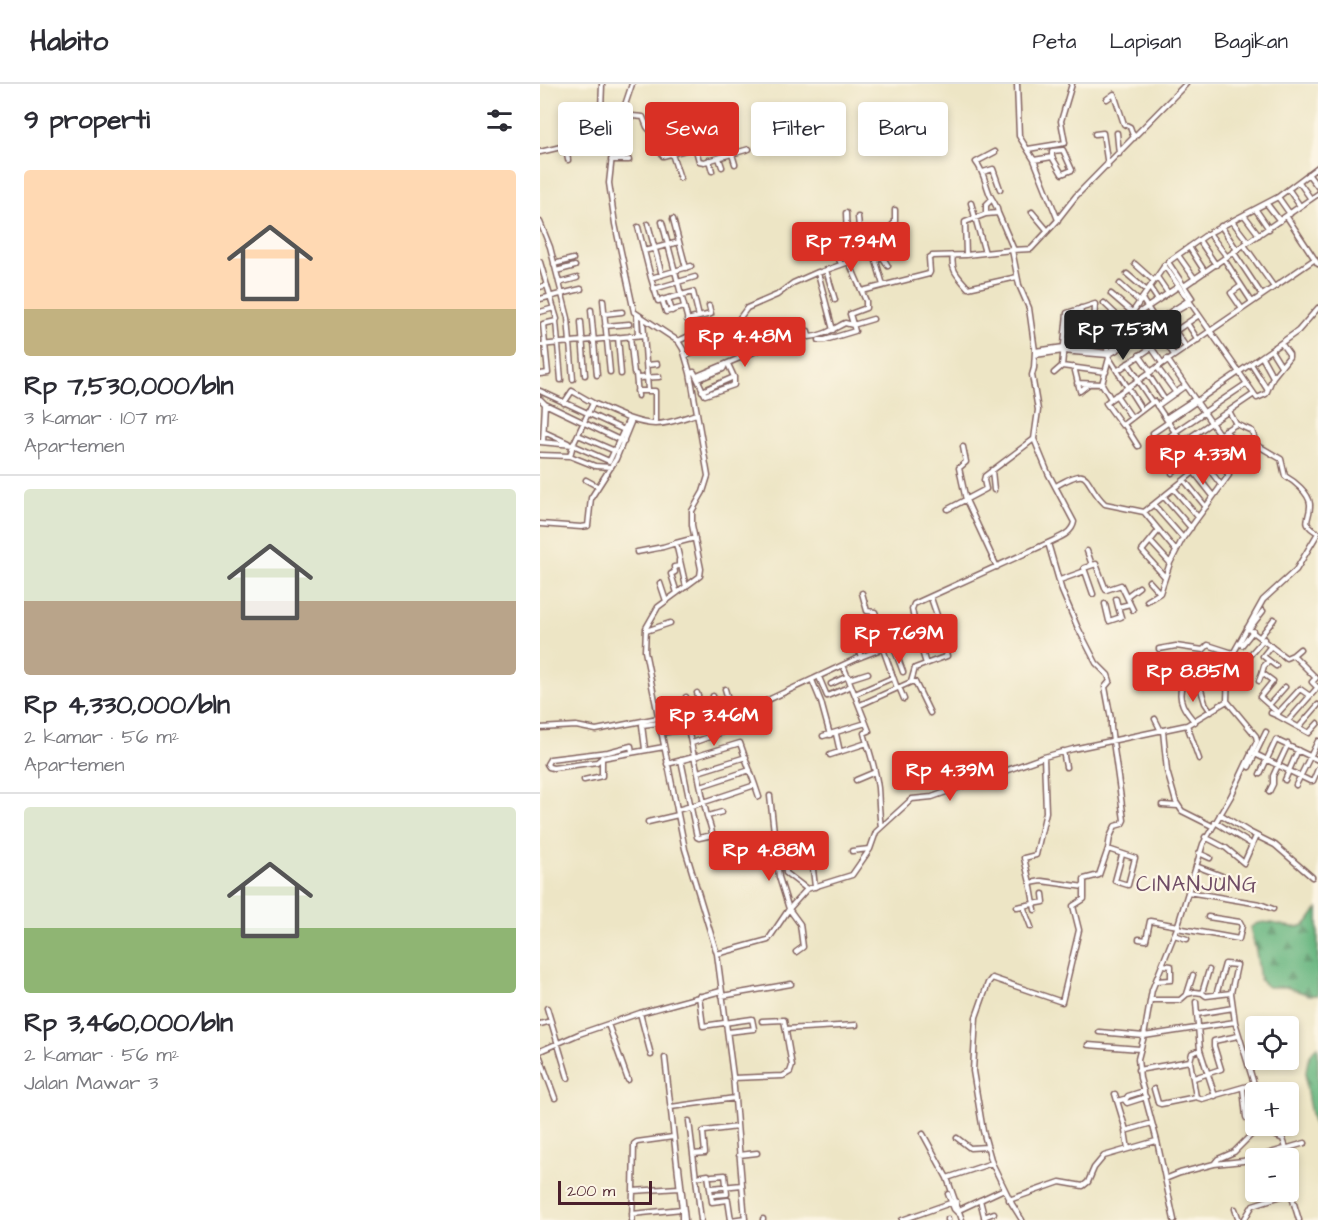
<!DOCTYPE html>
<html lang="id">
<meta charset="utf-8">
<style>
:root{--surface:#fff;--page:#f7f7f7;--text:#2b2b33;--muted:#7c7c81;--line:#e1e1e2;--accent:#d93025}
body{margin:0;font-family:"Architects Daughter",sans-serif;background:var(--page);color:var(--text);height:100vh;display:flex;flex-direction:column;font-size:22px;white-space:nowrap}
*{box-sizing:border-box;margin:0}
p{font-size:20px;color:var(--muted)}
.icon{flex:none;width:33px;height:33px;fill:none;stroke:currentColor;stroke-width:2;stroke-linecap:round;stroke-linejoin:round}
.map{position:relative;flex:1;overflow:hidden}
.drawer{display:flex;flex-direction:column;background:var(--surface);width:540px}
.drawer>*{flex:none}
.hud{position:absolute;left:18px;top:18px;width:570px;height:54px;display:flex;gap:12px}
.controls{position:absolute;left:705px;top:932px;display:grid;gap:12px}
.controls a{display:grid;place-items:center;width:54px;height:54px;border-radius:6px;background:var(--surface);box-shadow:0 3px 9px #0003;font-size:30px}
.scale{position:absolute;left:18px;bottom:15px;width:94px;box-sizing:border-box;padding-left:6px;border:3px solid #4a1f2b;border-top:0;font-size:16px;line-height:21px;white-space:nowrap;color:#4a1f2b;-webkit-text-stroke:4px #fcf5e5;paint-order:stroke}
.price{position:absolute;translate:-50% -51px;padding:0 14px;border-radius:6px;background:var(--accent);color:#fff;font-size:20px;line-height:39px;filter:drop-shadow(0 2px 3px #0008)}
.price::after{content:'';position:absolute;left:50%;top:36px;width:18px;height:14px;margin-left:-9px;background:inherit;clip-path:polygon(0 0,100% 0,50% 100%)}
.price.on{background:#222;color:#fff}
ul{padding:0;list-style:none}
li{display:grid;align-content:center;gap:12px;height:318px;padding:0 24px}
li+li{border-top:2px solid var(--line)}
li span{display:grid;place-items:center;height:186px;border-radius:6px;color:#555}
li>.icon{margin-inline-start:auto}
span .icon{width:108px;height:108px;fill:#fffc;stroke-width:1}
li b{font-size:26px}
h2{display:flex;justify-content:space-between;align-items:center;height:72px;padding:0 24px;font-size:26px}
.chip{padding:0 21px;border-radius:6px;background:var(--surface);box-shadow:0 3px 9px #0003;font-size:21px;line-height:54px}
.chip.on{background:var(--accent);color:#fff}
header{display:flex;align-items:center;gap:36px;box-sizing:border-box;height:84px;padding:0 30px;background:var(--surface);border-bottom:2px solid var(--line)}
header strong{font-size:28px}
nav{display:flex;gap:33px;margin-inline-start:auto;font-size:21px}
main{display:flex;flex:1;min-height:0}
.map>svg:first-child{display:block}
.forest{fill:url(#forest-firs);stroke:#596a56;stroke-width:1.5}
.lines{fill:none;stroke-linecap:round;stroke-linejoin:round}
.minor-casing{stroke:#836461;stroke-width:7}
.minor{stroke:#fff;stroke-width:4}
.labels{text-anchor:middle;stroke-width:4.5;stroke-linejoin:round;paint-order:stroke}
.quarter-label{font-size:21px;letter-spacing:1.5px;fill:#6f4c65;stroke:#fcf5e5}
</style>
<header>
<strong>Habito</strong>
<nav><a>Peta</a><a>Lapisan</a><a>Bagikan</a></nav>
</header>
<main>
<section class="drawer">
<h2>9 properti<svg class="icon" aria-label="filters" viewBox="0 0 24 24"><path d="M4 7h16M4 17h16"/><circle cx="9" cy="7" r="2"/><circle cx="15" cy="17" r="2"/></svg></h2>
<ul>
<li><span style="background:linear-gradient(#ffd9b3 75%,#c2b280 0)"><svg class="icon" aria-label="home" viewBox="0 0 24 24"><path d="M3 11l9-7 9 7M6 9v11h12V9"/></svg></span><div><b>Rp 7,530,000/bln</b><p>3 kamar · 107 m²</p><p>Apartemen</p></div></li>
<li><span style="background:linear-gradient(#dfe7d0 60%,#b9a48a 0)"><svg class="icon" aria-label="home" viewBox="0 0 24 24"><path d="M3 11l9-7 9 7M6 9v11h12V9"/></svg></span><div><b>Rp 4,330,000/bln</b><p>2 kamar · 56 m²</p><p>Apartemen</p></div></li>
<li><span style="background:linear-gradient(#dfe7d0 65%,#8fb573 0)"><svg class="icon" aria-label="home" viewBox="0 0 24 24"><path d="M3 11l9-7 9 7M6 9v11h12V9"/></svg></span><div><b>Rp 3,460,000/bln</b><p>2 kamar · 56 m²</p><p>Jalan Mawar 3</p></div></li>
</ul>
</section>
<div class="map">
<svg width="778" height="1136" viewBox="0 0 778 1136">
<defs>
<pattern id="forest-firs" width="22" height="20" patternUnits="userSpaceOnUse" patternTransform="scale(1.5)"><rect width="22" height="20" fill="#68b680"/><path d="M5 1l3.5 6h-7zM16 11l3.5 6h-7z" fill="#589369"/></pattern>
</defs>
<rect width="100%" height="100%" fill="#fcf5e5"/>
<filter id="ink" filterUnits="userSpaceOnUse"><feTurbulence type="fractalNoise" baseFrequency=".0167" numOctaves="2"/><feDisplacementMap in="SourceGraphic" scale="12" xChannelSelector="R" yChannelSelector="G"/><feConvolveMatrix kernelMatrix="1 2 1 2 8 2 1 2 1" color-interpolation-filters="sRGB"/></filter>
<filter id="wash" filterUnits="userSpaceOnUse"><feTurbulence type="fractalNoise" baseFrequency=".008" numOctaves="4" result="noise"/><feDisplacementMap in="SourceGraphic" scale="24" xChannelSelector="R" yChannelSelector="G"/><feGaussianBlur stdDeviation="1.35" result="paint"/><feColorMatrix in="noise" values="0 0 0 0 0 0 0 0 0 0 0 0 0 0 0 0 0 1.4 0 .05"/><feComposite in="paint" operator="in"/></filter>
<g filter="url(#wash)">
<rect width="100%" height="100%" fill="#ede5c5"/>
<!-- forest -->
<path class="forest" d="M778 825V911H769L746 903H728L720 896 716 867 710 844C726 828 748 851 766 840 770 837 774 828 778 825Z
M778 962V1057C772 1033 754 979 778 962Z"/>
</g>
<g filter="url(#ink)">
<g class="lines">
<!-- minor casing -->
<g class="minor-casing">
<path id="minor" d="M62 0 61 26 82 31 103 33 107 43 113 50 128 45
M92 0 74 54 69 99 75 140 94 228 138 257 143 265 150 289 168 392 163 408 152 427V441L161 485 160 492 118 523 106 544 105 567 145 765 177 870 193 992 205 1136
M567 15 574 10 584 40 590 43 594 54
M119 49 121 69 123 72 153 64 156 66 159 77 164 78 209 65
M577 49 579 70
M555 50 563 49 568 82
M26 63 28 76
M488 65 525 59 521 37 532 0
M0 68 21 63 72 66
M455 68 436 78C444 88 445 99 450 111 453 118 457 120 458 129
M132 70 140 94
M192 70 195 80
M179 74 182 83
M71 76H89
M169 76 172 87
M494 76 512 73 522 90 532 86 523 66 512 67V73
M443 88 453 85 460 105
M768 90 778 103
M759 98 771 115
M749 106 760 122
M738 113 750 130
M431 119 445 169
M727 120 740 137
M716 126 729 145
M492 128 508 147
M306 129 307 156
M446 130V121L452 115
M704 131 719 151
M747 133 778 180
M133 135 146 184
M518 135 536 112 646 0
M692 137 708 158
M0 138 10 163 28 234 33 295
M122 138 151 248 149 252 138 257
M108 140 122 191
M681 142 697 166
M98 143 111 194
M669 149 687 173
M320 153 346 148
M659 156 676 181
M704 161 734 203
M649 163 665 188
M104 167 139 158
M296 169 301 180
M694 169 722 211
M426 171 425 138 446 130 458 129 474 166
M638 171 655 195
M342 172 336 177 343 201
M413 172C410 187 420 194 428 204L477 193
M684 175 712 218
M0 178 17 235 16 237 3 240 8 289 0 290
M14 180 33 175
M595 180 614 197
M624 181 717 314 726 310 733 293 749 273V270L741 259
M151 182 111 194 118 217 153 208 159 233
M348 182 342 172 340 162 346 148 355 138V126
M286 186 295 216
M16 187 35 182
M587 190 607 207
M617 193 628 209
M19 199 37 194
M580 200 600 218
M644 202 778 110
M701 202 691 209 702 225
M0 203 7 201
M610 204 618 216
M114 205 155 193
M322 207 389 190 390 188 389 174 392 172 426 171 472 166
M571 210 592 228
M128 214 132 227
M0 215 41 205
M122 215 126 228 144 223
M602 215 617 238
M63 216 70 288
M564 219 585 239
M51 226 57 291
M638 226 650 219
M0 228 14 224
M64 230 82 228
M97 232 98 251
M103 236 108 306
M147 236 171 230 169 222
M588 236 639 202
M16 237 21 296
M41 238 45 291
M647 239 658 256
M65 242 89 240
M615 242 634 271
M293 246 278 189 309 178 304 159 307 156 320 153 318 133
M268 247 269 253C283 252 293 245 305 239L313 241 333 235
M635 247 646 263
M525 248 568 252
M538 248 541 224
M90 252 94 289
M78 253 81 290
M279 256H285L315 247 310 230 326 224V217L309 178
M583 260 585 239 625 181
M0 261 104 251
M611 263 622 279
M731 266 741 282
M495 267 524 263 567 269 568 252 572 227
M495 271 523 267 568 271 592 257
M599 271 611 288
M145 272 188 256 191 253 196 239 207 224 237 211 253 199 278 188
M722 273 733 293
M569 274 602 326
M627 275 679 350
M588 279 599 296
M711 280 727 305
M107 281 117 280
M522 282 527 229 555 220 554 250
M534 283 540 307 549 300
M617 283 636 309
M577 287 659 231
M150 289 154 288 165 311 194 301V293
M514 289 522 282 566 288
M96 290 98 312
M608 290 625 316
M157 292 245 255
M97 294 119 293
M159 295 183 285 185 281
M598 297 612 318
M537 299 562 300
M0 307 84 346
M97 307H115V337
M162 307 194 293 188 280
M576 311 592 334
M0 315 5 320 84 358
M571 315 775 175
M24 319 32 307 53 319
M617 322 645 302
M689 327 696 340 712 347 717 361 741 375 745 392C754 397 769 409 770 420 771 436 759 438 778 449
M626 334 655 315
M628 337 741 259 758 247 778 224
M584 340 614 317 659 384 604 428
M685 346 694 357
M4 348 28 359
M613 349 629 338
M38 351 75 367
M674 353 685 366
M0 358 33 361 69 377
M3 358 5 320
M643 358 714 310
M598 362 584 340 582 341 566 319 571 315 562 300 569 274 567 269 652 214 628 178 669 149 738 113 778 83
M423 363 426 378 419 384 426 416 457 483
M615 365 635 348 706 300
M649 370 696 340
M0 371 30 372
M662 376 672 369
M69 378 89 335
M656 380 662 376 681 401
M71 383 55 382 30 372 33 361 53 319C72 327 93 339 115 340 129 340 143 334 156 330
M452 386 454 406
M654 388 673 412
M632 389 651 372
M46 396 57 402
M644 396 666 423
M516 402C554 380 541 397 565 420L604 428 636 467
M634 405 658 433
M624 413 651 444
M614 421 643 454
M408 425 446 405 444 396 445 392 494 355
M0 440 41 443 48 442 51 414 76 375 92 336
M619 446 602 467 625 493
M610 457 630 479
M508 459 522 507 537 542 556 579 568 591 570 597 565 603 571 635V643L584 736 582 740 575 742 570 753 568 765
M547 467 552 481
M97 468 123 463 136 459
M545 487 544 484 556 480 566 506 581 501 593 526
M520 496 545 487 553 510
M609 497 619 508
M120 499 126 517
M146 503 136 459 155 454
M137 509 131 490 135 488 134 483 139 482V476
M322 509 327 527 335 528 347 563
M587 512 599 503
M576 515 578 523
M607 517 620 509 630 479 643 454 689 391 664 360
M565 520 569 537 581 533 578 523 590 520
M707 544 746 574 753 571 776 594 772 598 778 604
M311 545 321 573
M709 545 723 527
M106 547 130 539
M377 551 386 580
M720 553 734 535
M353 561 363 588
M702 561 713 547
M731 562 723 572 736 582
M343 565 357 604
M619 565 636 562 663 566 668 561 693 569
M753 571 760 565
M709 572 724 555
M729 577 724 582 722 589 733 597 720 613 738 629V632L769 649 778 639
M303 581 329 647 324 649C329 667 336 685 338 704 339 717 339 730 341 743
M279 593 287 612 311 602
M309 595 328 589
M272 596 281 618 290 651
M719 597 722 589
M371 598 375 584 407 572C405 561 393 556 401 543L391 514
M372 598H375L390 629
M291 600 308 592
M359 603 364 615
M185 605 192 628
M157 609 166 637
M315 610 352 594
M173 612 179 633
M146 613 156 641
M687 617 688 584 694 568 723 516 756 486 778 449
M320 621 371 598
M729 621 745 603
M731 629 738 632
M738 629 760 605 770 612
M615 635 621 647
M748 637 778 603
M655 638C645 627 637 616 642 602L659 599 665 619 671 628
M647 641 659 675
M759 643 778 621
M0 644 36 642 56 646 118 634
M623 647 627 687 636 718 642 727 672 742
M121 649 148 645
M296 650 300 668
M283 652 326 639
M152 659 189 646
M105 665 102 641 119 639
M523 667 526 683
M92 668 91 662 68 668 10 675 7 680 9 683 13 684 57 678 62 674 124 663
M711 668 770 697H773L778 685
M290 671 327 659
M127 680 154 673 148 645 192 628 215 622 318 574 375 552 377 551 372 525 374 520 508 459C518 454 532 450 534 438L508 389 494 355 498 326 492 291 494 284 495 267 489 224 479 201 472 166 491 165 518 136 494 76 479 52 477 0
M709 683 726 648
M158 688 206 673
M720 690 736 656 778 676
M44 696 62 692V673
M316 696 335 688
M745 696 758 666
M215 701 219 713
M756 701 778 657
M161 702 210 686
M729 708 733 700V692L748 660
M230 712 239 793 249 825 260 840 263 863 256 868
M622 721 638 722
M137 726C163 719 189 710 215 701L200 659 154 673C159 692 162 712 167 732 169 738 172 744 172 751L159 754 157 753 141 676
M680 730 709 748 735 761 772 793
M168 732 182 728
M108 738 138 731
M675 738 711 760
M665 753 686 764 704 779 716 752
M244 765H268L271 768 275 803
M236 766 244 765 246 789 267 805
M312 767 329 765
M659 769 670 774
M656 782 682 792
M490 799 502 797 544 803
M648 808 720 820 733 825
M483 822 491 843
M477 823 504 818 503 810
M495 826 491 803 484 774 496 771 506 728 504 673
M637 844 699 855 702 842 700 838 668 833
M634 851 647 855
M599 855 606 856 610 837 638 842
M177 870 228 856 249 825 267 805 312 791 330 765 336 748 372 715 392 713 504 673 533 665 647 641 687 617
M616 897 631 896V882L623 881
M662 909 669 886
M647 910 653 891
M676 911 685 880 697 881 691 909 695 938 714 1000 716 1014
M159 912 163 942 212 935 214 945 188 948
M182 912 251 900
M611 916H640L647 910 655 908 662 909 666 912 691 909
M656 918 660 966 652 969 650 977 656 1013
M7 924 28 994
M100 929 111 971
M657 930 693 924
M0 940 11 937
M68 940 88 996
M246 945 316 941
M559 948 604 952 695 938
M548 961 600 965
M660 966 675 1012
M0 967 39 950 100 929 181 907
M0 973 15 1014
M125 974 142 1125
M598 986 650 977
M193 994 243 992 250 988 252 982 244 936 222 937
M654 994 681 985 674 962V957L698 952
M703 1004 706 1033 707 1035H716
M614 1005 618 1019 621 1020 656 1013 662 1015 714 1000
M575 1010 586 1046
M585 1016 588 1012 604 1007
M577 1017 584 1015 587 1019 606 1013
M131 1023 195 1014
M149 1037 161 1136
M721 1041 726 1047 743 1055 746 1064 745 1074
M165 1047 197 1043
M383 1050 407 1094 422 1136
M417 1054 430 1064 447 1063
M588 1065 585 1047 612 1039
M153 1070 165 1069 163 1048
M199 1071 217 1069
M674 1080 678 1075 694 1068 713 1049 726 1047
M139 1083 145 1136
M172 1092 185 1091 187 1110 174 1111
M156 1093 168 1091 172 1118 188 1116 191 1136
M407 1094 452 1079
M625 1095 640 1089 674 1080 703 1077 765 1059
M748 1100 759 1136
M172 1104 202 1101
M93 1107 94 1060 97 1058 133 1053
M408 1110 414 1125 419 1130
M440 1116 445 1136
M469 1116 520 1098 543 1102 548 1098 554 1084 564 1072 616 1057
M695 1125 699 1136
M419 1126 464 1105
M92 1130 142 1125V1136
M444 1133 454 1129
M223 1135V1136
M408 1135V1136
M92 1136 93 1107 139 1104
M191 1136 205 1134
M362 1136 416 1117
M482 1136 472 1120 452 1079 443 1047 433 987 436 933 448 899 452 894 522 918 539 846 533 822 544 815V795L559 791 568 765 595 774 588 801 575 797 582 771
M634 1136 617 1057 600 994 598 975 604 952 612 906 637 844 663 760 691 712 717 657 716 652 687 617
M704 1136 713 1121 751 1109"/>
</g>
<!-- minor -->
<use href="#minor" class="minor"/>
</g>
</g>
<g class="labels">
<!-- quarter labels -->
<g class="quarter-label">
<text x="657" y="807">CINANJUNG</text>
</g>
</g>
</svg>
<div class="controls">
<a><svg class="icon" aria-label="locate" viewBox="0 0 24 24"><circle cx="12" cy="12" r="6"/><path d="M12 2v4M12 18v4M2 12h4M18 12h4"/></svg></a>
<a>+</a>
<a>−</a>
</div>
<div class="scale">200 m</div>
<b class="price" style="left:311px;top:189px">Rp 7.94M</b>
<b class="price on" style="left:583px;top:277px">Rp 7.53M</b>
<b class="price" style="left:205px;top:284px">Rp 4.48M</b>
<b class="price" style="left:663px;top:402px">Rp 4.33M</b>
<b class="price" style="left:359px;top:581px">Rp 7.69M</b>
<b class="price" style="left:653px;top:619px">Rp 8.85M</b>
<b class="price" style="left:174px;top:663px">Rp 3.46M</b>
<b class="price" style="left:410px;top:718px">Rp 4.39M</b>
<b class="price" style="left:229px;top:798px">Rp 4.88M</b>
<div class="hud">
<a class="chip">Beli</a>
<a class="chip on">Sewa</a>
<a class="chip">Filter</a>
<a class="chip">Baru</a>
</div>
</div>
</main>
